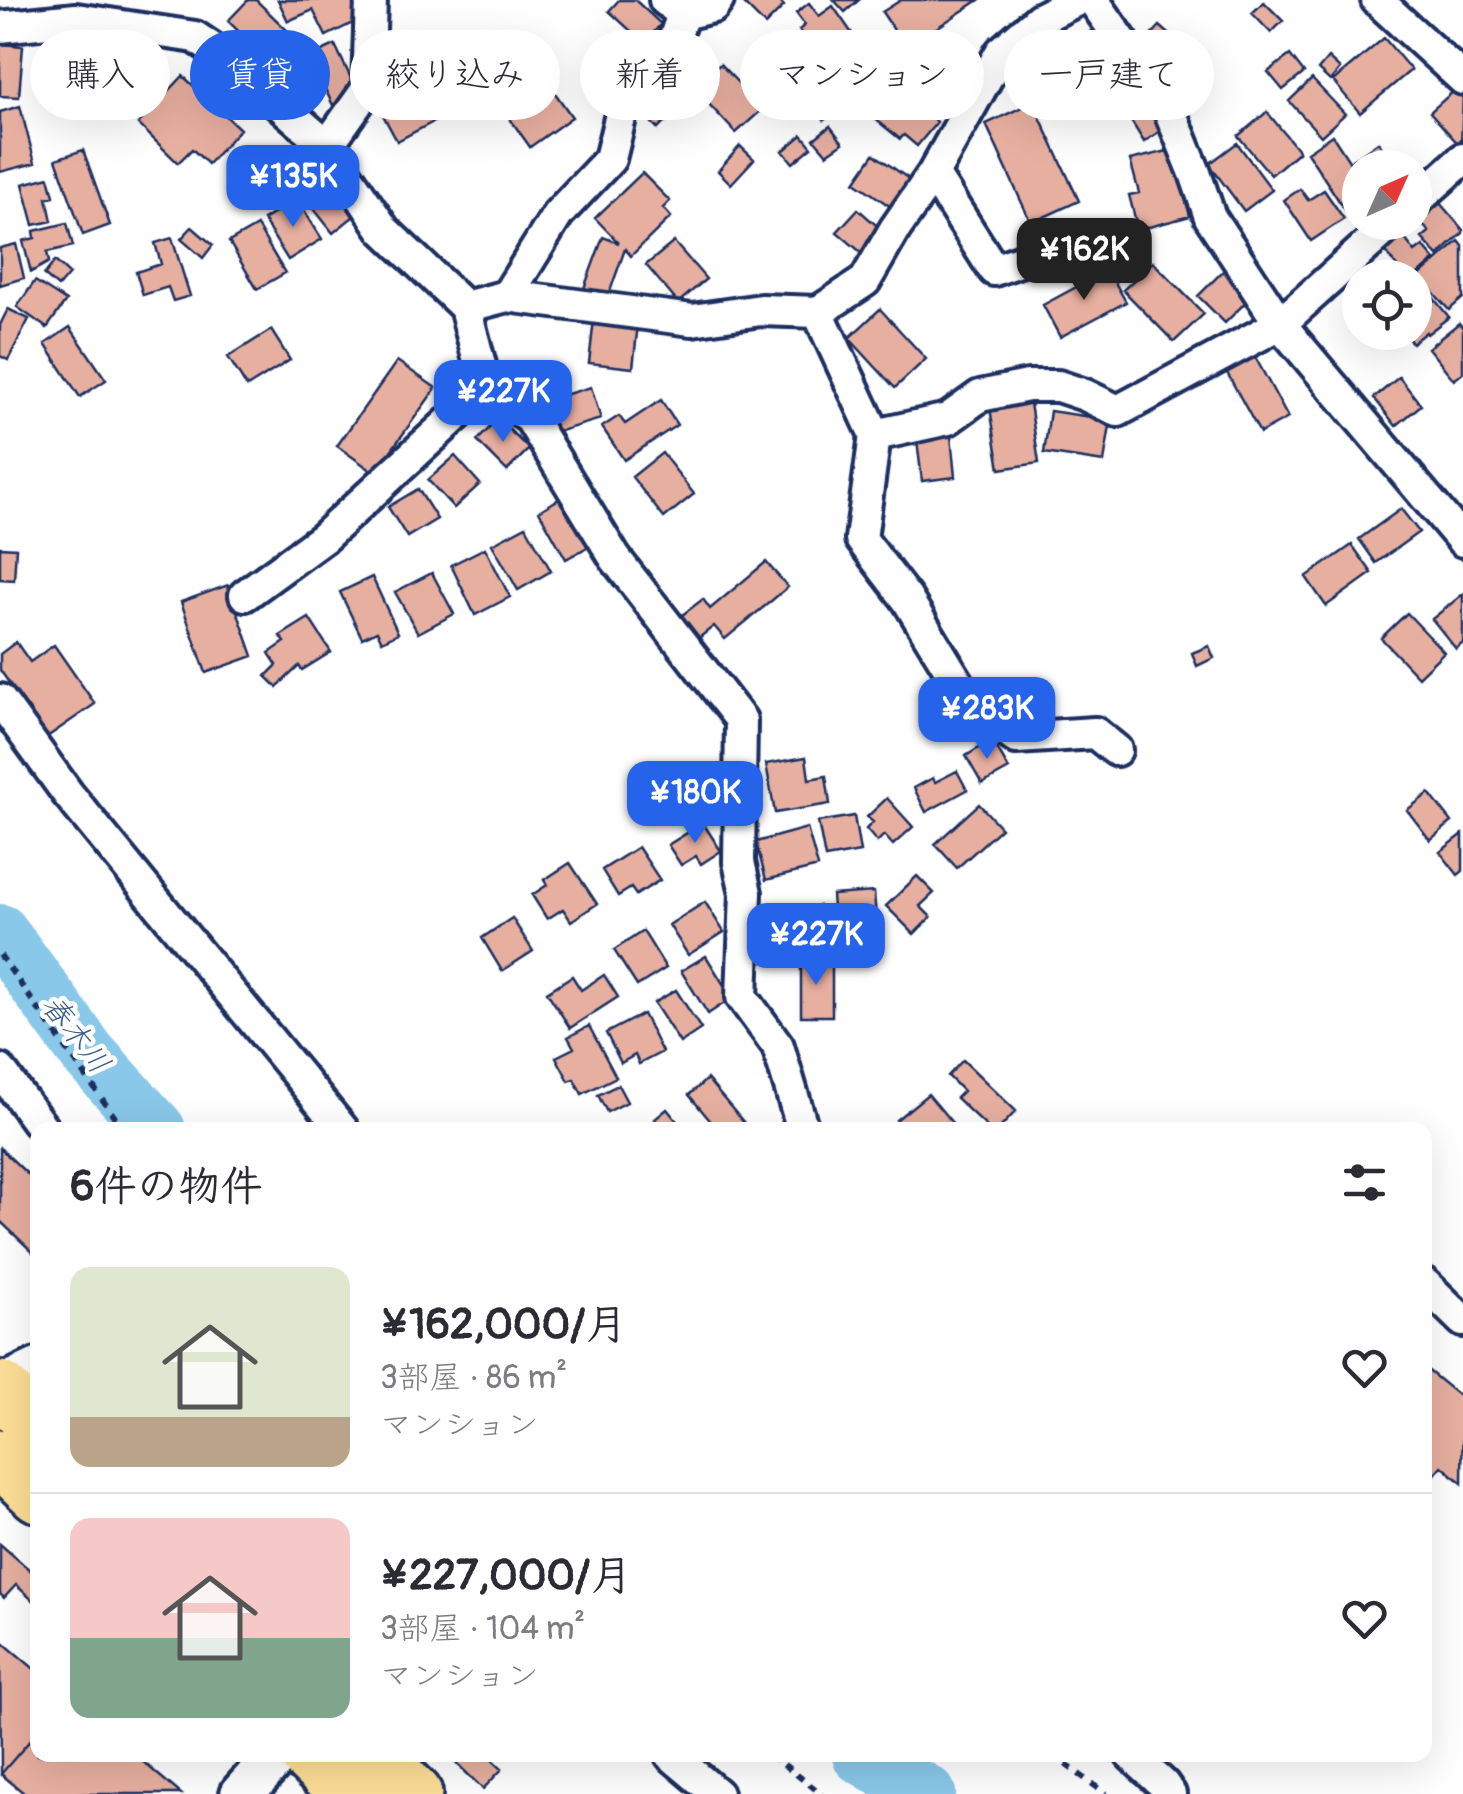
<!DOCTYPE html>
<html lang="ja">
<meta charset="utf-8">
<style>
:root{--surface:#fff;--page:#f7f7f7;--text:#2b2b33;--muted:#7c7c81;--line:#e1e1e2;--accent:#2563eb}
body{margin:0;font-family:Pangolin,"Klee One",sans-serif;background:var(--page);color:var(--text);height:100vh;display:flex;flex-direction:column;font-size:38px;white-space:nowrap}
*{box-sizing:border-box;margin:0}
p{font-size:32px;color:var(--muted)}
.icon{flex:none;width:55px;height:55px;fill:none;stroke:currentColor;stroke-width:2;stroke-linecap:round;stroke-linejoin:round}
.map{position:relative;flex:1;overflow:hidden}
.sheet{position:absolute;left:30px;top:1122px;width:1402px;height:640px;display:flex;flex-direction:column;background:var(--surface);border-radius:20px;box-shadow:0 10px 40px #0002}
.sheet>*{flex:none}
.guide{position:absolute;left:30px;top:30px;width:1405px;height:90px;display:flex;gap:20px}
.needle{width:65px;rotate:45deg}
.tools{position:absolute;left:1342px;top:150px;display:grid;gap:20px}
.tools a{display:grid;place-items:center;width:90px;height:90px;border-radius:50%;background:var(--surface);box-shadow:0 10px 40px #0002;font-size:50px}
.price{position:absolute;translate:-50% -85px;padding:0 22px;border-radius:20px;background:var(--accent);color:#fff;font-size:32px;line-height:65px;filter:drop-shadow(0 2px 5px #0008)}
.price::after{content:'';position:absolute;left:50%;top:60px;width:30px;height:22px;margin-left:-15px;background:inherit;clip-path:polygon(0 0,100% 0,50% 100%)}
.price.current{background:#222;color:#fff}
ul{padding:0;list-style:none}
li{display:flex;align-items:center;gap:30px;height:250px;padding:0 40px}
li+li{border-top:2px solid var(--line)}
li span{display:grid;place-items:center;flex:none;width:280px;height:200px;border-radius:20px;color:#555}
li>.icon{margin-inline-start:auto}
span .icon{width:120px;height:120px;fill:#fffc;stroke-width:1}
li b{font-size:42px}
h2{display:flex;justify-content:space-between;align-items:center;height:120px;padding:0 40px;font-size:42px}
.chip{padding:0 35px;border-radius:45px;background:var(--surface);box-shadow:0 10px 40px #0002;font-size:35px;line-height:90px}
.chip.current{background:var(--accent);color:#fff}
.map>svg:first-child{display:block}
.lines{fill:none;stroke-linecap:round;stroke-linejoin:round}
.river{stroke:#89c8e9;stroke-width:58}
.building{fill:#e7afa0;stroke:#1b2f5e;stroke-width:2.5}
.street-casing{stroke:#1b2f5e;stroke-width:38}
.secondary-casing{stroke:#1b2f5e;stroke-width:50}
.highway-casing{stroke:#1b2f5e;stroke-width:62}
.path{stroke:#1b2f5e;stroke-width:6;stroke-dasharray:8 8;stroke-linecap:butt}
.street{stroke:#fff;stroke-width:30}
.secondary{stroke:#fff;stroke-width:42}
.highway{stroke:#fdde96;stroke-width:55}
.labels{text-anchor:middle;stroke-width:9;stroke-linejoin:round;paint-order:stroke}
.water-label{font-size:30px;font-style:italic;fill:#3c5d88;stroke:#fff}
</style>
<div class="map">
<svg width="1463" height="1794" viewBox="0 0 1463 1794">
<rect width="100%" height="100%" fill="#fff"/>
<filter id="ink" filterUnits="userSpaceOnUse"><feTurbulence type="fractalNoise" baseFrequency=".01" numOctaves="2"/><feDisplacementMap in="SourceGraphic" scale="20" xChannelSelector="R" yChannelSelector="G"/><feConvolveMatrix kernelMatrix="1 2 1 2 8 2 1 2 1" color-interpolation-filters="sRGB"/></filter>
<g filter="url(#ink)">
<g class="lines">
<!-- river -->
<path class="river" d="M0 933 88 1054 157 1130
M861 1755 927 1794"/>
</g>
<!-- building -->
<path class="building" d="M248 0H256L293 36 269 61 228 21Z
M278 0H354L363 18 326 36 313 10 288 21Z
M619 0H635L661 24 644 43 609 11Z
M778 0 784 6 765 25 741 1Z
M834 0H859L845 12Z
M901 0H979L906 48 882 12Z
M1264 2 1283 21 1271 33 1252 13Z
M809 3 819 16 833 6 862 48 827 72 799 30 805 25 796 13Z
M1101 24 1145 87 1118 106 1074 43Z
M1160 26 1184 47 1168 64 1144 43Z
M91 38 152 47 144 98 84 89Z
M1384 38 1411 70 1360 113 1333 81Z
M421 40 439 69 385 104 372 85 404 64 398 55Z
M0 44 23 46 19 97 0 96Z
M335 45 358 93 333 105 309 57Z
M512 48 525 65 509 77 496 59Z
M487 52 506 82 463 110 444 80Z
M871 55 887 79 824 120 808 96Z
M1290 55 1304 73 1283 90 1268 72Z
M756 57 765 71 750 80 741 66Z
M1328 58 1340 69 1330 81 1318 70Z
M720 64 763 109 736 133 694 88Z
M536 66 572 117 530 147 494 96Z
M669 74 690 97 658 129 636 106Z
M183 76 240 129 208 164 192 149 178 163 138 124Z
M1312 79 1345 114 1321 136 1289 101Z
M890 83 937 122 917 146 904 135 900 139 874 118 877 114 869 108Z
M1458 87 1463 93 1461 147 1430 112Z
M423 94 437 120 397 141 383 115Z
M1148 99 1166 127 1144 142 1126 113Z
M1033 102 1079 201 1031 223 986 124Z
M20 106 35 163 0 172V112Z
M1267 112 1299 151 1271 175 1238 136Z
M830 126 843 143 827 154 814 139Z
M802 135 812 147 793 163 783 151Z
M1332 135 1360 178V213L1351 219 1307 152Z
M1378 142 1397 168H1360V171L1352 160Z
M1237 143 1272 190 1244 211 1209 164Z
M740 146 754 159 731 184 718 171Z
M83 150 110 225 83 235 56 159Z
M1172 150 1190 216 1138 230 1129 195 1139 193 1130 160Z
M874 154 913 182 894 209 855 182Z
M642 173 670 201 663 208 671 217 631 256 625 249 607 300 583 291 603 237 619 243 595 218Z
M328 174 359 212 333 233 303 195Z
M49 177 54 196 47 198 52 221 34 225 23 184Z
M1300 189 1308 200 1324 190 1344 219 1311 241 1284 200Z
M297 199 322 239 288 260 263 220Z
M1439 202 1463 230V233L1438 256 1422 238 1429 232 1419 220Z
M858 209 883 231 863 254 837 232Z
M67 223 73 246 47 252 49 262 31 272 23 241 35 238 34 231Z
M257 226 285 273 257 289 229 242Z
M192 227 213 245 203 258 181 239Z
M1399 231 1415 252 1423 246 1435 260 1414 278H1406L1381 246Z
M172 238 190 296 173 301 168 287 143 295 136 272 161 264 155 243Z
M1459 241 1463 246V298L1449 310 1419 276Z
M674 242 706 279 678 303 646 265Z
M16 244 24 278 0 285V248Z
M55 261 69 274 58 287 44 275Z
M1153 262 1204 314 1174 342 1123 290Z
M1227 267 1254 294 1225 323 1198 296Z
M1108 270 1126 302 1060 337 1043 305Z
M35 281 66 301 47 328 17 307Z
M1423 285 1449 317 1427 334 1426 332 1412 343 1404 332H1415V292Z
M8 309 29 319 8 360 0 356V325Z
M880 309 926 359 895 388 849 338Z
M594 319 638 324 633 368 589 363Z
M1459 323 1463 328V373L1454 380 1428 348Z
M70 327 106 380 80 397 45 344Z
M271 330 290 360 247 387 228 357Z
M1253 353 1288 418 1260 433 1225 369Z
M397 361 436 388 375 473 337 446Z
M1399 377 1421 405 1396 426 1374 398Z
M591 387 601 419 550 434 540 402Z
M661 400 677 425 624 460 602 427 619 416 625 424Z
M1030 403 1039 463 1000 469 990 408Z
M1050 411 1111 420 1104 462 1044 453Z
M498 419 529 449 507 471 477 441Z
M951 436 955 477 922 481 917 440Z
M662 453 694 494 664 518 632 477Z
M455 456 480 484 454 508 428 480Z
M418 489 437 519 407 537 388 507Z
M564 496 591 545 566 559 539 511Z
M1401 509 1419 532 1376 563 1359 539Z
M526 526 551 571 518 590 492 544Z
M1352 545 1372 573 1326 606 1306 577Z
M0 547 16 548 14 580 0 579Z
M485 548 510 597 475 615 451 565Z
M766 562 788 587 725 639 714 626 695 641 677 619 703 599 710 609Z
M432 573 454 614 418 633 395 592Z
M372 577 398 633 382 641 377 631 362 638 340 592Z
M228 585 253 656 206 673 181 602Z
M1463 594V643L1456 649 1432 619Z
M1407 613 1444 652 1418 677 1381 638Z
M309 618 331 652 302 670 299 666 277 687 266 676 277 665 269 653 285 642 280 636Z
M16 642 30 662 54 645 95 704 47 737 0 670V654Z
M1209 646 1214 658 1197 666 1192 653Z
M992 740 1009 769 982 784 966 756Z
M806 757 809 779 826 776 830 804 775 813 766 764Z
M957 771 967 790 926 812 914 788 933 778 935 782Z
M1429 793 1452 822 1430 840 1407 810Z
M887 798 913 827 893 845 884 835 877 842 866 829 873 822 867 817Z
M979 804 1001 828 957 868 935 844Z
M854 816 860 852 825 858 818 822Z
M703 823 721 851 701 864 696 856 681 865 668 845Z
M807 828 818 867 766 880 756 842Z
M1463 834V871L1458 875 1440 852Z
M638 847 660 880 636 895 631 888 618 896 602 870Z
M570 863 597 904 571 921 563 909 547 919 532 895 547 885 544 880Z
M917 876 934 893 920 906 931 917 914 934 886 906Z
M874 892 878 944 836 947 832 895Z
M705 902 724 932 688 955 669 925Z
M819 906 827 945 796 951 788 911Z
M512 918 533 951 502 971 482 938Z
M643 931 666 968 637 986 614 950Z
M706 956 732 998 708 1014 681 971Z
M801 960H832V1016H801Z
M604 975 618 997 570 1028 547 992 572 976 581 990Z
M676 990 701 1029 680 1043 654 1003Z
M643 1014 662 1052 639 1064 635 1055 621 1063 606 1033Z
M589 1026 616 1077 582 1094 574 1079 569 1081 556 1057 574 1048 568 1037Z
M963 1060 1016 1111 998 1130H990L956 1098 963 1091 948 1076Z
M707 1079 750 1130H718L689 1095Z
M618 1085 627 1102 607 1112 598 1095Z
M928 1094 958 1130H905L896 1120Z
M667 1109 684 1130H665L655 1119Z
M0 1148 38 1184V1257L0 1221Z
M1425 1368 1463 1399 1462 1483 1442 1466 1427 1484 1425 1482Z
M0 1544 38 1577V1605L16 1585 4 1598 0 1594Z
M0 1640 38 1672V1731L1 1774Z
M38 1731V1755H135L181 1794H25L1 1774Z
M454 1755H487L502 1769 483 1789 451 1758Z"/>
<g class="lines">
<!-- street casing -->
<g class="street-casing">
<path id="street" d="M1093 0 1168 107 1195 173 1210 217 1280 324 1463 541
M1377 0 1463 79
M683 14 713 7 718 0
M0 27 76 19 195 37 228 59 327 146 384 230 465 307 486 388 530 418 615 558 741 720 739 862 746 893 742 997 778 1046 803 1130
M327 146 368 88 371 0
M933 174 994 270 1075 241
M1415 202 1463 159
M507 296 558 214 610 159 624 102 667 60 683 14 665 0
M465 307 507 296 692 320 761 310 818 312 865 281 895 229 933 174 1001 52 1039 19 1077 0
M818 312 875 435 948 419 980 396 1028 386H1058L1085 395 1118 411 1280 324 1393 222
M875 435 861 539 907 599 972 706 1016 738 1095 733 1116 750
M245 595 323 538 486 388
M0 700 68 794 343 1130
M0 1070 44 1130
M1425 1284 1463 1321
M671 1755 717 1794
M1131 1755 1163 1784 1170 1794"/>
</g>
<!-- secondary casing -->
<g class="secondary-casing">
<path id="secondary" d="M0 1388 38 1370
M242 1794 277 1755"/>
</g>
<!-- highway casing -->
<g class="highway-casing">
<path id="highway" d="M0 1389 38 1426
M0 1458 38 1494
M308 1755 348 1794
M374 1755 414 1794"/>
</g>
<!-- path -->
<path class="path" d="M0 955 124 1130
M36 1540 38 1542
M771 1755 822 1794
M1053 1755 1106 1794"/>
<!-- street -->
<use href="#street" class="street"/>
<!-- secondary -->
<use href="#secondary" class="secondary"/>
<!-- highway -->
<use href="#highway" class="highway"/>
</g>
</g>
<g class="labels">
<!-- water labels -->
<g class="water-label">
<text transform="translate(76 1034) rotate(52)" y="10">春木川</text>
</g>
</g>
</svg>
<div class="tools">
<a><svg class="needle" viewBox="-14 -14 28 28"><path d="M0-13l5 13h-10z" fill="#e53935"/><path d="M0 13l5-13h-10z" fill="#7c7c81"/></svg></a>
<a><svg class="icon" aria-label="locate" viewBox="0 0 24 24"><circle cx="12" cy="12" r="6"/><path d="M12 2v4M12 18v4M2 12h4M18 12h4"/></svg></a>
</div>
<b class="price" style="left:293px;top:230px">¥135K</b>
<b class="price current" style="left:1084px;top:303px">¥162K</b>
<b class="price" style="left:503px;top:445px">¥227K</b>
<b class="price" style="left:987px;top:762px">¥283K</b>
<b class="price" style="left:695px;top:846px">¥180K</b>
<b class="price" style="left:816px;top:988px">¥227K</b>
<div class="guide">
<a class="chip">購入</a>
<a class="chip current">賃貸</a>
<a class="chip">絞り込み</a>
<a class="chip">新着</a>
<a class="chip">マンション</a>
<a class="chip">一戸建て</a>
</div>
<section class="sheet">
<h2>6件の物件<svg class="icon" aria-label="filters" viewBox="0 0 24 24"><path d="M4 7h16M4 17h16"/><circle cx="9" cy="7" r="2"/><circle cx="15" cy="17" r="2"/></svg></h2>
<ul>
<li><span style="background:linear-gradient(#dfe7d0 75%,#b9a48a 0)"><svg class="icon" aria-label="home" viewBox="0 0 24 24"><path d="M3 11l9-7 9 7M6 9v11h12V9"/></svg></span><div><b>¥162,000/月</b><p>3部屋 · 86 m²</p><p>マンション</p></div><svg class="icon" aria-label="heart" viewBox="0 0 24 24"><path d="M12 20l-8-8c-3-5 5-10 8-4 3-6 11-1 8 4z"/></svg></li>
<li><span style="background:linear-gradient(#f6c9c9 60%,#7fa58c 0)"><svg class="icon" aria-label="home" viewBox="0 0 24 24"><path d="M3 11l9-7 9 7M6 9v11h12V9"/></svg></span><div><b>¥227,000/月</b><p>3部屋 · 104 m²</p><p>マンション</p></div><svg class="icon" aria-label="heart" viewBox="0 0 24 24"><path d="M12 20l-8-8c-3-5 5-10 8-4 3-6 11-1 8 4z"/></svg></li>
</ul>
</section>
</div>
